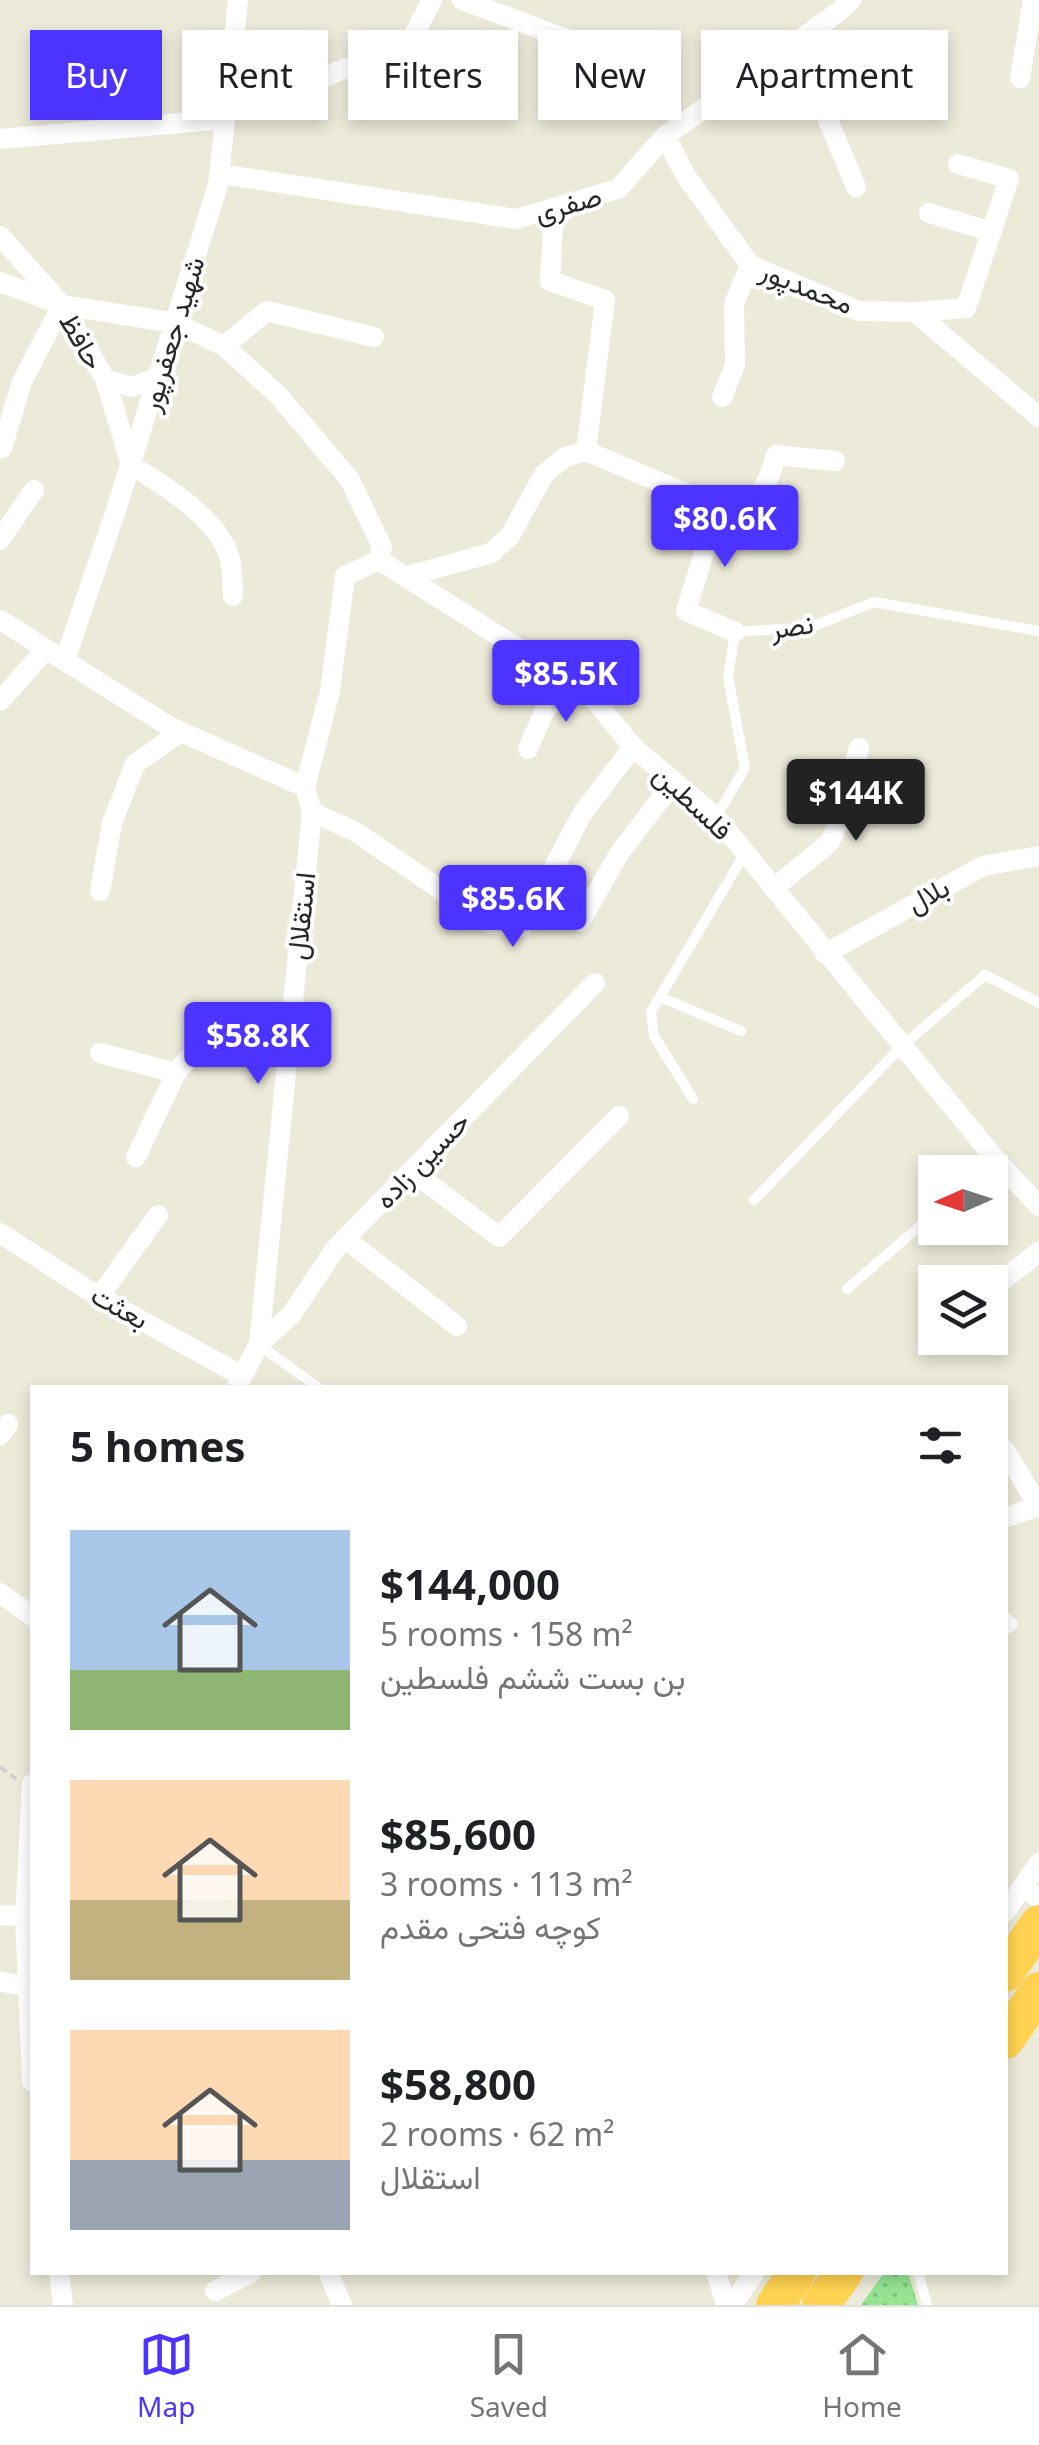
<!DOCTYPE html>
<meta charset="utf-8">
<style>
:root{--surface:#fff;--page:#f6f6f6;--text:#202124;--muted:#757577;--line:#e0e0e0;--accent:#4d33ff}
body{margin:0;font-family:"Noto Sans",Vazirmatn,sans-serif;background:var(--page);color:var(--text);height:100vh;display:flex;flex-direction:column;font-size:38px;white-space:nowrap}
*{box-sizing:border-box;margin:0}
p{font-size:32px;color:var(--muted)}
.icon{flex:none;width:55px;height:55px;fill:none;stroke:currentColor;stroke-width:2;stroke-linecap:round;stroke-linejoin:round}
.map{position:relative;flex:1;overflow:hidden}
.drawer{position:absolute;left:30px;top:1385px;width:978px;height:890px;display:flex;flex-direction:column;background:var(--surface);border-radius:0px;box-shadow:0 5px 15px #0003}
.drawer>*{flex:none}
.guide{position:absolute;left:30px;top:30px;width:980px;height:90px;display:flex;gap:20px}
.needle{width:65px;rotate:267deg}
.tools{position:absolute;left:918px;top:1155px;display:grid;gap:20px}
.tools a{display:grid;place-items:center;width:90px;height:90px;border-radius:0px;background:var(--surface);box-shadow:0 5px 15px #0003;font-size:50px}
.price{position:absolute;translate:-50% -85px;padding:0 22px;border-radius:10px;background:var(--accent);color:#fff;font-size:32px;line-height:65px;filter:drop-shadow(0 2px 5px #0008)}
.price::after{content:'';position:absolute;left:50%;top:60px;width:30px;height:22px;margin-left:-15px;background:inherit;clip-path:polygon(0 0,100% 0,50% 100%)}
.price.current{background:#222;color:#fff}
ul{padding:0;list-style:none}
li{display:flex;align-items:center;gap:30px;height:250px;padding:0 40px}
li span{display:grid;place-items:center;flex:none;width:280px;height:200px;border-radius:0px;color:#555}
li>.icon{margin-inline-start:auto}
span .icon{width:120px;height:120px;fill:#fffc;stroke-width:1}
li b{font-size:42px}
h2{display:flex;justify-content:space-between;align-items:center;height:120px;padding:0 40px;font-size:42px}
.tag{padding:0 35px;border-radius:0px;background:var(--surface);box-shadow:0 5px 15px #0003;font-size:35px;line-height:90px}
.tag.current{background:var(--accent);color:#fff}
.dock{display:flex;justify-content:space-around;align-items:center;height:140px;border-top:2px solid var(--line);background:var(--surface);font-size:28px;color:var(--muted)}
.dock a{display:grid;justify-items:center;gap:5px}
.dock .current{color:var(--accent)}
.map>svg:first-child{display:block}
.grass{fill:url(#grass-dots)}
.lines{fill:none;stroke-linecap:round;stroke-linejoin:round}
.path{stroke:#d0d0d0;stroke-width:4;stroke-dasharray:8 5;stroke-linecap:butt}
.lane{stroke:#fff;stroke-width:10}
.street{stroke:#fff;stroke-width:20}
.highway{stroke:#ffd351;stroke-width:38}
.labels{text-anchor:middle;stroke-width:8;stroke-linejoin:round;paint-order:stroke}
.street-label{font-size:28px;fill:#292929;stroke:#fff}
</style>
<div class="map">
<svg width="1039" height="2305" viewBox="0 0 1039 2305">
<defs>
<pattern id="grass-dots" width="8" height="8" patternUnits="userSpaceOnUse" patternTransform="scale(2.5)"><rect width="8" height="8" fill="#95e593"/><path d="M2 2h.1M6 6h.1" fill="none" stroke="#80c47f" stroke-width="1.8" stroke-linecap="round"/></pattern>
</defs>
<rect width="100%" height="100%" fill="#ecead9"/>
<!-- grass -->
<path class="grass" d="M884 2273H908L918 2305H861Z"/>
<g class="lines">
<!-- path -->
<path class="path" d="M0 1767 16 1779"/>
<!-- lane -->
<path class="lane" d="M716 817 745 768 728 677 735 632 811 627 874 602 1039 631
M660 997 741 1031
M693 1099 654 1036 651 1012 745 853
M982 1172 996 1160
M754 1200 902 1046 985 975 1039 1003
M847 1289 935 1213
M259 1345 319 1388
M1005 1616 1013 1624 1005 1631
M918 2272 927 2305"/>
<!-- street -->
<path class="street" d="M462 0 583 45
M796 43 856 187
M230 70 318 80 346 68 400 62 432 0
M1020 78 1033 0
M665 136 686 176 750 265 858 311 915 312 1039 417
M0 139 225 119
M220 174 516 219 618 189 665 136 837 13 851 0
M554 208 550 281 605 300 586 451
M929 213 992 232
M0 236 62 305 105 379 131 464
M0 282 62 305 175 323 224 346 278 395 350 480 382 547 379 560
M915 312 966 308 1009 179 958 164
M224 346 267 311 374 337
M105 379 132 387 158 377
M722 397 735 365 734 304 750 265
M2 448 22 382 62 305
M131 465C162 484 219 519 229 556 233 568 232 583 233 596
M718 507 686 611 735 632
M0 540 34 490
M405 577 491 553 510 536 544 474 565 457 586 451 718 507C760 495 764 498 776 455L835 461
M0 620 170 727 305 787
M65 660 117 507 218 185 238 0
M0 701 46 649
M528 749 544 712 568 681
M312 812 354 831 491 924 523 926 582 814 633 747
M774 888 829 843 838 824 859 748
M100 891 112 823 135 764 180 732
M580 922 620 852 674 782
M825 954 983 866 1039 856
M100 1053 176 1073 194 1052 237 1020 289 1038
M136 1157 176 1073
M412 1171 499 1237 619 1116
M0 1233 99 1297 242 1376
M346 1239 457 1326
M990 1290 1039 1252
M99 1297 158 1215
M259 1344 291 1315 335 1249 595 983
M236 1388 259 1344 312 812 305 787 330 691 345 576 379 560 590 694 633 747 716 817 996 1160 1039 1206
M0 1435 8 1424
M1005 1450 1038 1506
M1005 1518 1039 1506
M0 1593 32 1616
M32 1784 25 1916 32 2081
M1023 1886 1039 1899
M1005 1912 1039 1863
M0 1915 25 1916
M0 1982 28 1986
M59 2272 63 2305
M328 2272 342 2305
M716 2272 726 2305
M215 2291 252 2272
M732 2305 755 2272"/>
<!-- highway -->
<path class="highway" d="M1005 1973 1039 1924
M1005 2040 1039 1991
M775 2305 797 2272
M821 2305 844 2272"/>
</g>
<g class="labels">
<!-- street labels -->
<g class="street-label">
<text transform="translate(568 204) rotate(-16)" y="10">صفری</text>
<text transform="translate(807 287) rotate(22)" y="10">محمدپور</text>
<text transform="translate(172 334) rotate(-73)" y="10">شهید جعفرپور</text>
<text transform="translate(82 341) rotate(60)" y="10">حافظ</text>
<text transform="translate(792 626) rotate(-8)" y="10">نصر</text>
<text transform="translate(693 802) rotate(43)" y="10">فلسطین</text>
<text transform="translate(928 895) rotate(-28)" y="10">بلال</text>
<text transform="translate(301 916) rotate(-84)" y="10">استقلال</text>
<text transform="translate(422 1160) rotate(-46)" y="10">حسین زاده</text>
<text transform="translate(120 1307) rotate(29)" y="10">بعثت</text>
</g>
</g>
</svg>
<div class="tools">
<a><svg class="needle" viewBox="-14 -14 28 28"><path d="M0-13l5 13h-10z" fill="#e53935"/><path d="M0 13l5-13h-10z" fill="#757577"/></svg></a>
<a><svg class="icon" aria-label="layers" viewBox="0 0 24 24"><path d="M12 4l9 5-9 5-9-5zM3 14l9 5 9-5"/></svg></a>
</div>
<b class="price" style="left:725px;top:570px">$80.6K</b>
<b class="price" style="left:566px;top:725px">$85.5K</b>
<b class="price current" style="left:856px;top:844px">$144K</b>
<b class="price" style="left:513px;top:950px">$85.6K</b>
<b class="price" style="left:258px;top:1087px">$58.8K</b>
<div class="guide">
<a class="tag current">Buy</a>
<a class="tag">Rent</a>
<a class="tag">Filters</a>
<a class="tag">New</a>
<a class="tag">Apartment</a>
</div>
<section class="drawer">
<h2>5 homes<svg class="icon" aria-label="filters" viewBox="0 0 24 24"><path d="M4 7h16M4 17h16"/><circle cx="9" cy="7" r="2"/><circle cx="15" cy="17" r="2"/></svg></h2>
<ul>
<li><span style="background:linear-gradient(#a9c7e8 70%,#8fb573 0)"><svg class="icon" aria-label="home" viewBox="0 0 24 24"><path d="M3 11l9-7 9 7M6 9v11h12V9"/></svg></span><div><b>$144,000</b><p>5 rooms · 158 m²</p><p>بن بست ششم فلسطین</p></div></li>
<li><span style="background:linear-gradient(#ffd9b3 60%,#c2b280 0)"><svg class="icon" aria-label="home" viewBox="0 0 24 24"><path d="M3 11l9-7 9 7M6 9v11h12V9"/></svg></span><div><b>$85,600</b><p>3 rooms · 113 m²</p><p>کوچه فتحی مقدم</p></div></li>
<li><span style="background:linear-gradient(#ffd9b3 65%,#9aa5b1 0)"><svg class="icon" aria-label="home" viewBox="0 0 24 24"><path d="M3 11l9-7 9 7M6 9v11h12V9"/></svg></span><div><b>$58,800</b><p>2 rooms · 62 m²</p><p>استقلال</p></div></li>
</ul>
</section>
</div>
<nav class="dock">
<a class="current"><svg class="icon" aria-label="map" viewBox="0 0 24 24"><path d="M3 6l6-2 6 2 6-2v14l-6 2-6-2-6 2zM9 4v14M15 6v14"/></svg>Map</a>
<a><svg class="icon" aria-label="saved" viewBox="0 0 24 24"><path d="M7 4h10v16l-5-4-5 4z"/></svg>Saved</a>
<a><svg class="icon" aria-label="home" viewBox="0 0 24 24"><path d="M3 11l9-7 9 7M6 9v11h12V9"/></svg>Home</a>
</nav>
